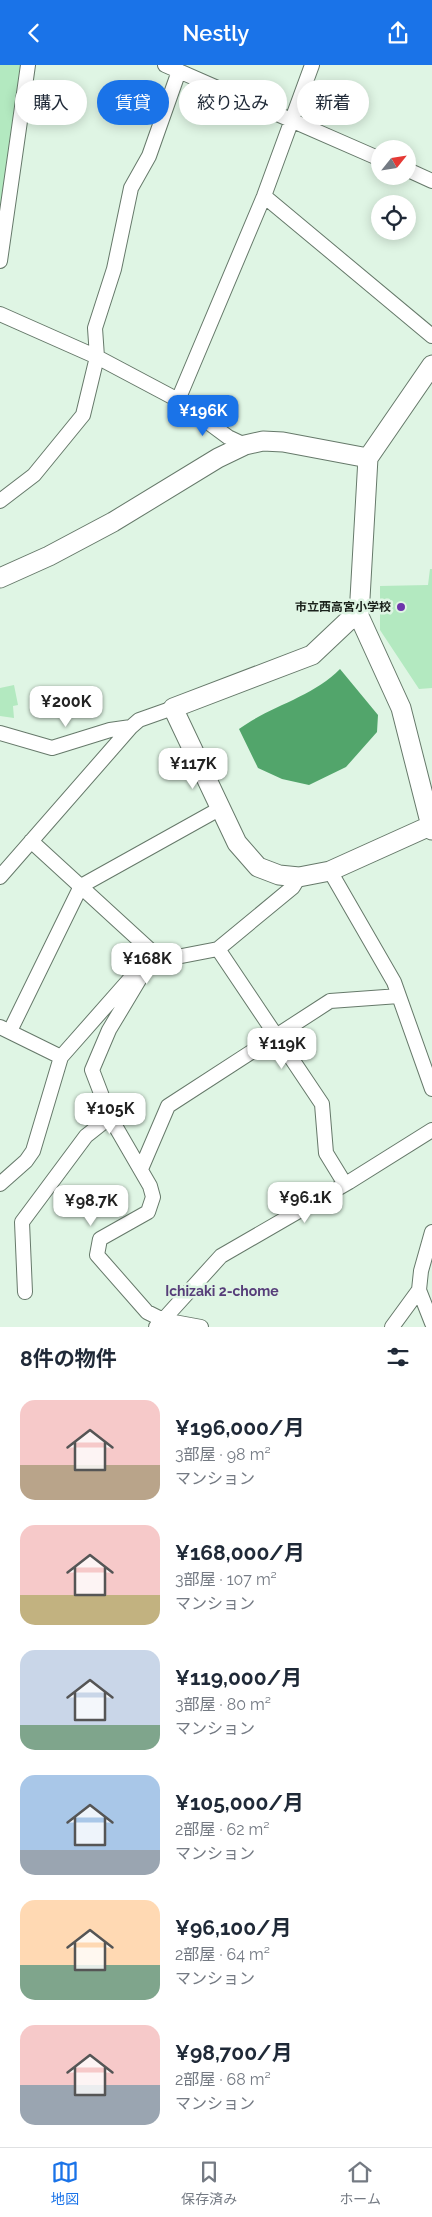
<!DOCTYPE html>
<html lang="ja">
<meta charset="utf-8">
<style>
:root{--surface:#fff;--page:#f6f6f7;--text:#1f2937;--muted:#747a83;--line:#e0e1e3;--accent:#1a73e8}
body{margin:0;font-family:Raleway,"Noto Sans JP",sans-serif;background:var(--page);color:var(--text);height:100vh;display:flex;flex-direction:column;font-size:19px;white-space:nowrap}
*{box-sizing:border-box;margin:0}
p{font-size:16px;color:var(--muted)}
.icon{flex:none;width:28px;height:28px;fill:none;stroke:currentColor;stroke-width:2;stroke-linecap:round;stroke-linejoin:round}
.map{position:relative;height:1262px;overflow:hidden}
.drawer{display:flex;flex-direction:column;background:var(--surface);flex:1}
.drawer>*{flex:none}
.guide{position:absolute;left:15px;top:15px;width:402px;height:45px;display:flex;gap:10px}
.needle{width:32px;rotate:60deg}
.controls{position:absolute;left:371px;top:75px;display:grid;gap:10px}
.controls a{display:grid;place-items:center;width:45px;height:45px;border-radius:50%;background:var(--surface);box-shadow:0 2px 12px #0003;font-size:25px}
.price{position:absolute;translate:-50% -42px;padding:0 11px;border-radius:10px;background:#fff;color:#222;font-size:16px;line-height:32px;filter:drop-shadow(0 1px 2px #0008)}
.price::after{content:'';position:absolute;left:50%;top:30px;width:15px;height:11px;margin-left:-8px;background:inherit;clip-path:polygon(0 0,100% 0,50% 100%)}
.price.active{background:var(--accent);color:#fff}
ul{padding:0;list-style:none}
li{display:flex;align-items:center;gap:15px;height:125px;padding:0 20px}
li span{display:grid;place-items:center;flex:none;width:140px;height:100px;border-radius:15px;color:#555}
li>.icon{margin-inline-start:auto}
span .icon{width:60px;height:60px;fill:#fffc;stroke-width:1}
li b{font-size:21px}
h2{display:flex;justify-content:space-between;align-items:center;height:60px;padding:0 20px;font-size:21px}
.chip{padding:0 18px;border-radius:22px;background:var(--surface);box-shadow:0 2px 12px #0003;font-size:18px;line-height:45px}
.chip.active{background:var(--accent);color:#fff}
header{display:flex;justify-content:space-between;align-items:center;height:65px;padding:0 20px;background:var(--accent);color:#fff;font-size:22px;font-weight:600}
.tab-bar{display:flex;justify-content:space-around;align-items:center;height:70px;border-top:1px solid var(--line);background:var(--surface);font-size:14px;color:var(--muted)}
.tab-bar a{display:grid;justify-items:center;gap:2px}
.tab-bar .active{color:var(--accent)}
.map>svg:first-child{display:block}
.green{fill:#b3e9c0}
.water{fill:#52a56b}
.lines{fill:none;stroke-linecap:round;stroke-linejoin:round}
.street-casing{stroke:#66796a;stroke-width:16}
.secondary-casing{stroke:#66796a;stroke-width:21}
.street{stroke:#fff;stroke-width:14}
.secondary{stroke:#fff;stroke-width:19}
.poi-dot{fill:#6d35ab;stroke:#dff5e4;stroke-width:2}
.labels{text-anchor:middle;stroke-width:5;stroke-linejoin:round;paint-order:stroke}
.poi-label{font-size:12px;font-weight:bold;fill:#1a211b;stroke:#dff5e4;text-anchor:end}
.neighbourhood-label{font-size:14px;font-weight:bold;fill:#563d79;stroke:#dff5e4}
</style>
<header><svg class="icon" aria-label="back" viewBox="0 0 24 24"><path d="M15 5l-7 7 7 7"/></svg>Nestly<svg class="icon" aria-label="share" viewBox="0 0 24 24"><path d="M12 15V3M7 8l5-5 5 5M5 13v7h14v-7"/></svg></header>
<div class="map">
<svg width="432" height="1262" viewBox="0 0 432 1262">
<rect width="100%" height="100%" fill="#dff5e4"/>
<!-- green -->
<path class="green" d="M0 0H22L0 162Z
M430 504H432V623L419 624 380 565V521L428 520Z
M14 620 18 640 13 641 14 653 0 651V623Z"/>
<!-- water -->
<path class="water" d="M340 604 378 650 377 667 346 702 309 720 282 714 258 703 239 664C270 641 313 632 340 604Z"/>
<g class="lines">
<!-- street casing -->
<g class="street-casing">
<path id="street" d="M165 0 380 94
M179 6 149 91 131 123 114 204 95 263 97 292 178 335 228 372 245 380
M408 105 432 116
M264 131 432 271
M0 196 28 0
M0 249 97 292 83 350 34 410 0 436
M178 335 264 131 312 0
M0 668 52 683 110 665 131 662
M31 776 161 895
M330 806 394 917 432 1024
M0 812 131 662 139 655 173 643
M218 884 322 1039 326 1088 345 1119
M0 962 61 992 129 915 161 895 218 884 293 822 299 812
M10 966 81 821 221 743
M110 1052 150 1121 153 1132 148 1147 100 1174 97 1190 147 1247 163 1255 156 1262
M141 1104 168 1041 330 936 399 931
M0 1119 26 1096 33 1086 61 992
M419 1225 432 1258
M25 1227 22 1157 86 1071 110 1052 92 1005 109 965 142 910
M201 1262 163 1255 221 1191 349 1117 432 1065
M392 1262 419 1225 421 1206 432 1167"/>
</g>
<!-- secondary casing -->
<g class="secondary-casing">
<path id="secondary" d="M432 300 368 393 359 551 401 643 432 765
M0 513 49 491 113 457 218 393 245 380 263 376 283 377 368 393
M359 551 348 556 312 590 173 643 237 778 258 802 279 810 299 812 330 806 432 760"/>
</g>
<!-- street -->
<use href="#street" class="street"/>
<!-- secondary -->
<use href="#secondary" class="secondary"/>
</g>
<!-- markers -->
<circle class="poi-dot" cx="401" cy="542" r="5"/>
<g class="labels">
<!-- poi labels -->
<g class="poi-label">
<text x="391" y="546">市立西高宮小学校</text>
</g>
<!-- neighbourhood labels -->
<g class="neighbourhood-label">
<text x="222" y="1231">Ichizaki 2-chome</text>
</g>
</g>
</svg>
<div class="controls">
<a><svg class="needle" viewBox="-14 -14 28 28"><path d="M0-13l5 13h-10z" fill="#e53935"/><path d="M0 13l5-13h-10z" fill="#747a83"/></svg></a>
<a><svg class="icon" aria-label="locate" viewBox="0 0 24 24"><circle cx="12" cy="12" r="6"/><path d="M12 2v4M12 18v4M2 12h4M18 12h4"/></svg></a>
</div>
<b class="price active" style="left:203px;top:372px">¥196K</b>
<b class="price" style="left:66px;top:663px">¥200K</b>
<b class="price" style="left:193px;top:725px">¥117K</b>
<b class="price" style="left:147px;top:920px">¥168K</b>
<b class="price" style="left:282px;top:1005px">¥119K</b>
<b class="price" style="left:110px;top:1070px">¥105K</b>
<b class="price" style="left:305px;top:1159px">¥96.1K</b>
<b class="price" style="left:91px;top:1162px">¥98.7K</b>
<div class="guide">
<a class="chip">購入</a>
<a class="chip active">賃貸</a>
<a class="chip">絞り込み</a>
<a class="chip">新着</a>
</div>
</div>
<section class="drawer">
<h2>8件の物件<svg class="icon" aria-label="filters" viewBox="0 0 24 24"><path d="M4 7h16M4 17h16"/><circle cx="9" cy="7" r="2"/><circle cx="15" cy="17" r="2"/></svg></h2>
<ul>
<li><span style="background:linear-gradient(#f6c9c9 65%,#b9a48a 0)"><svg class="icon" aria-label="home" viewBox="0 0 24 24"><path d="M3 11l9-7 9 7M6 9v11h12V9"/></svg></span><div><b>¥196,000/月</b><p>3部屋 · 98 m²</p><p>マンション</p></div></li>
<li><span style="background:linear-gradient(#f6c9c9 70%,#c2b280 0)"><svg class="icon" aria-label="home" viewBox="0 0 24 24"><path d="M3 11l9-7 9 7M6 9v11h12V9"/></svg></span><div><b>¥168,000/月</b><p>3部屋 · 107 m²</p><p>マンション</p></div></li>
<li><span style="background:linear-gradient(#c9d6e8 75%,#7fa58c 0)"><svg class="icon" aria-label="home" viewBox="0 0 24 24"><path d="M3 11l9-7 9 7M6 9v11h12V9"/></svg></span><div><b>¥119,000/月</b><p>3部屋 · 80 m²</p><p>マンション</p></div></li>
<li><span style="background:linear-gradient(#a9c7e8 75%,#9aa5b1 0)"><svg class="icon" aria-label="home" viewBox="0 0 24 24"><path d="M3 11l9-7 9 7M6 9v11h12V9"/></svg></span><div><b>¥105,000/月</b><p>2部屋 · 62 m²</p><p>マンション</p></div></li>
<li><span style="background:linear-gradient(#ffd9b3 65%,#7fa58c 0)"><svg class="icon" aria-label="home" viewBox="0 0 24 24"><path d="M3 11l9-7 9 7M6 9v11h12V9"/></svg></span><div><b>¥96,100/月</b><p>2部屋 · 64 m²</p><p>マンション</p></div></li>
<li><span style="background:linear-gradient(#f6c9c9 60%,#9aa5b1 0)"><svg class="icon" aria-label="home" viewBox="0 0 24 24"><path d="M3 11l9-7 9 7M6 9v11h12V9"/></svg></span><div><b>¥98,700/月</b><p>2部屋 · 68 m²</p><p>マンション</p></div></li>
</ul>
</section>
<nav class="tab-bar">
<a class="active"><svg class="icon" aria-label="map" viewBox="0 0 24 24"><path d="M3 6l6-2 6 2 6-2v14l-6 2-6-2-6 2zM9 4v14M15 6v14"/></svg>地図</a>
<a><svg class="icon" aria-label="saved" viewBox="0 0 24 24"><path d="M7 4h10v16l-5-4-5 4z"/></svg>保存済み</a>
<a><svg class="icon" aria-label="home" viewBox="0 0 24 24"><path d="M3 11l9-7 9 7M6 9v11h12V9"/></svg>ホーム</a>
</nav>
